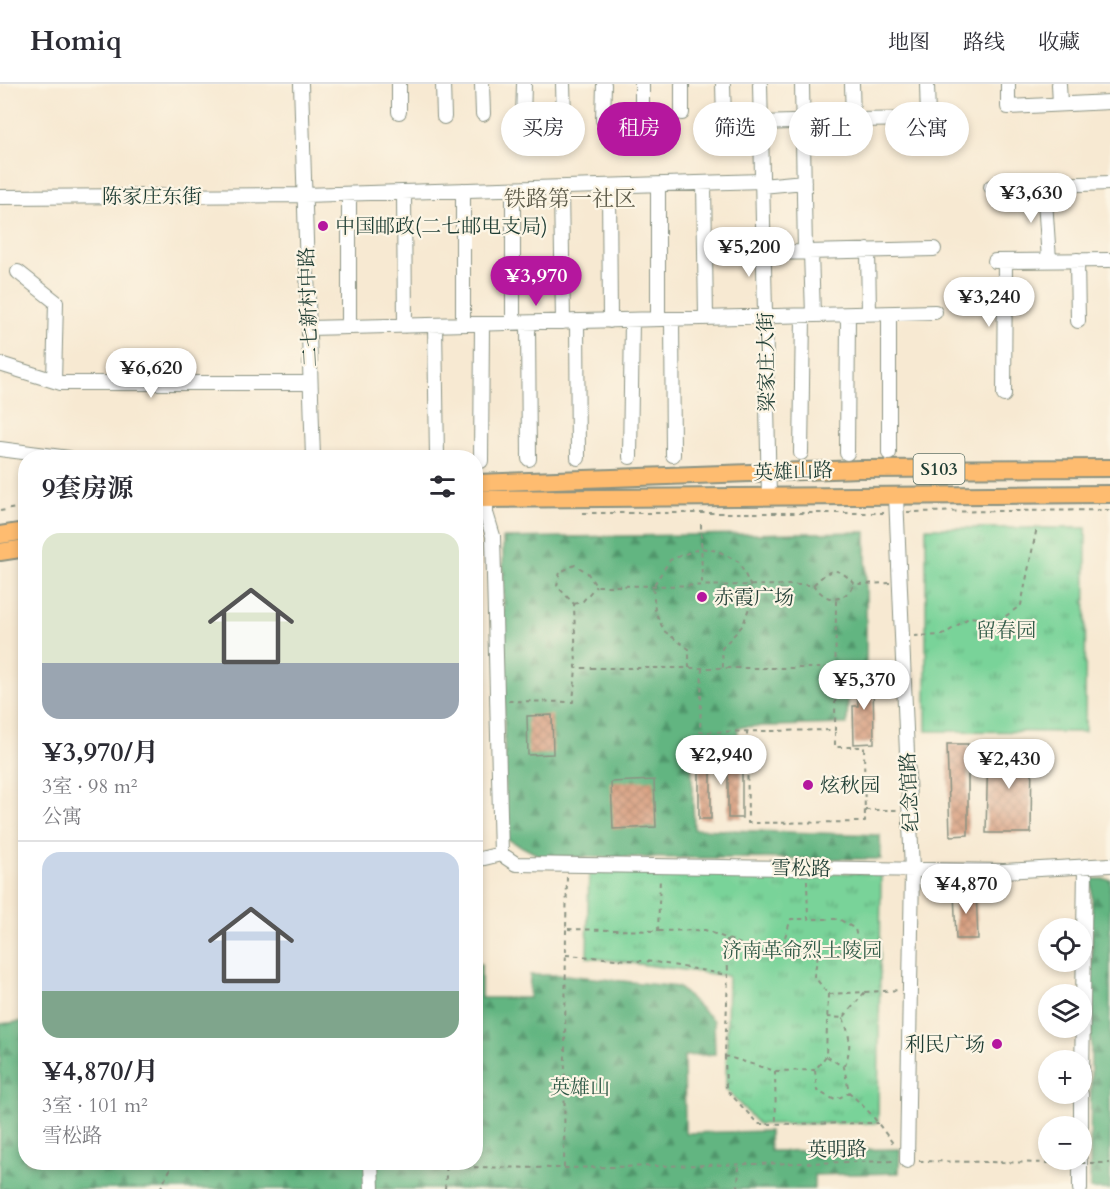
<!DOCTYPE html>
<html lang="zh">
<meta charset="utf-8">
<style>
:root{--surface:#fff;--page:#f2f2f3;--text:#2b2b33;--muted:#7c7c81;--line:#e1e1e2;--accent:#b5179e}
body{margin:0;font-family:Cardo,"Noto Serif SC",serif;background:var(--page);color:var(--text);height:100vh;display:flex;flex-direction:column;font-size:22px;white-space:nowrap}
*{box-sizing:border-box;margin:0}
p{font-size:20px;color:var(--muted)}
.icon{flex:none;width:33px;height:33px;fill:none;stroke:currentColor;stroke-width:2;stroke-linecap:round;stroke-linejoin:round}
.map{position:relative;flex:1;overflow:hidden}
.drawer{position:absolute;left:18px;top:366px;width:465px;height:720px;display:flex;flex-direction:column;background:var(--surface);border-radius:24px;box-shadow:0 3px 9px #0003}
.drawer>*{flex:none}
.guide{position:absolute;left:501px;top:18px;width:519px;height:54px;display:flex;gap:12px}
.fabs{position:absolute;left:1038px;top:834px;display:grid;gap:12px}
.fabs a{display:grid;place-items:center;width:54px;height:54px;border-radius:50%;background:var(--surface);box-shadow:0 3px 9px #0003;font-size:30px}
.price{position:absolute;translate:-50% -51px;padding:0 14px;border-radius:21px;background:#fff;color:#222;font-size:20px;line-height:39px;filter:drop-shadow(0 2px 3px #0008)}
.price::after{content:'';position:absolute;left:50%;top:36px;width:18px;height:14px;margin-left:-9px;background:inherit;clip-path:polygon(0 0,100% 0,50% 100%)}
.price.current{background:var(--accent);color:#fff}
ul{padding:0;list-style:none}
li{display:grid;align-content:center;gap:12px;height:318px;padding:0 24px}
li+li{border-top:2px solid var(--line)}
li span{display:grid;place-items:center;height:186px;border-radius:18px;color:#555}
li>.icon{margin-inline-start:auto}
span .icon{width:108px;height:108px;fill:#fffc;stroke-width:1}
li b{font-size:26px}
h2{display:flex;justify-content:space-between;align-items:center;height:72px;padding:0 24px;font-size:26px}
.chip{padding:0 21px;border-radius:27px;background:var(--surface);box-shadow:0 3px 9px #0003;font-size:21px;line-height:54px}
.chip.current{background:var(--accent);color:#fff}
header{display:flex;align-items:center;gap:36px;box-sizing:border-box;height:84px;padding:0 30px;background:var(--surface);border-bottom:2px solid var(--line)}
header strong{font-size:28px}
nav{display:flex;gap:33px;margin-inline-start:auto;font-size:21px}
.map>svg:first-child{display:block}
.forest{fill:url(#forest-firs);stroke:#40795a;stroke-width:1.5}
.park{fill:url(#park-tufts);stroke:#4c8866;stroke-width:1.5}
.building{fill:url(#building-cross-hatch)}
.lines{fill:none;stroke-linecap:round;stroke-linejoin:round}
.minor-casing{stroke:#8b9383;stroke-width:16}
.major-casing{stroke:#8b9383;stroke-width:20}
.path{stroke:#8b9383;stroke-width:2;stroke-dasharray:4.5 4.5;stroke-linecap:butt}
.minor{stroke:#fff;stroke-width:14}
.major{stroke:#febc70;stroke-width:16}
.path-bridge{stroke:#8b9383;stroke-width:2;stroke-dasharray:4.5 4.5;stroke-linecap:butt}
.poi-dot{fill:#b5179e;stroke:#fcf5e5;stroke-width:2}
.labels{text-anchor:middle;stroke-width:4.5;stroke-linejoin:round;paint-order:stroke}
.shield{fill:#fcf5e5;stroke:#617469;stroke-width:1.5}
.shield-label{font-size:18px;font-weight:bold;fill:#1f3d34}
.street-label{font-size:20px;fill:#1f3d34;stroke:#fcf5e5}
.poi-label{font-size:20px;fill:#1f3d34;stroke:#fcf5e5;text-anchor:start}
.park-label{font-size:20px;fill:#315b48;stroke:#fcf5e5}
.quarter-label{font-size:22px;fill:#5f5d4c;stroke:#fcf5e5}
</style>
<header>
<strong>Homiq</strong>
<nav><a>地图</a><a>路线</a><a>收藏</a></nav>
</header>
<div class="map">
<svg width="1110" height="1105" viewBox="0 0 1110 1105">
<defs>
<pattern id="forest-firs" width="22" height="20" patternUnits="userSpaceOnUse" patternTransform="scale(1.5)"><rect width="22" height="20" fill="#62b581"/><path d="M5 1l3.5 6h-7zM16 11l3.5 6h-7z" fill="#50946a"/></pattern>
<pattern id="park-tufts" width="24" height="20" patternUnits="userSpaceOnUse" patternTransform="scale(1.5)"><rect width="24" height="20" fill="#79d399"/><path d="M3 7l-1-3M5 7V3M7 7l1-3M15 17l-1-3M17 17v-4M19 17l1-3" fill="none" stroke="#63ac7e"/></pattern>
<pattern id="building-cross-hatch" width="8" height="8" patternUnits="userSpaceOnUse" patternTransform="scale(1.5)"><rect width="8" height="8" fill="#d59878"/><path d="M0 0l8 8M0 8l8-8" fill="none" stroke="#ac7d63"/></pattern>
</defs>
<rect width="100%" height="100%" fill="#fcf5e5"/>
<filter id="ink" filterUnits="userSpaceOnUse"><feTurbulence type="fractalNoise" baseFrequency=".0167" numOctaves="2"/><feDisplacementMap in="SourceGraphic" scale="12" xChannelSelector="R" yChannelSelector="G"/><feConvolveMatrix kernelMatrix="1 2 1 2 8 2 1 2 1" color-interpolation-filters="sRGB"/></filter>
<filter id="wash" filterUnits="userSpaceOnUse"><feTurbulence type="fractalNoise" baseFrequency=".008" numOctaves="4" result="noise"/><feDisplacementMap in="SourceGraphic" scale="24" xChannelSelector="R" yChannelSelector="G"/><feGaussianBlur stdDeviation="1.35" result="paint"/><feColorMatrix in="noise" values="0 0 0 0 0 0 0 0 0 0 0 0 0 0 0 0 0 1.4 0 .05"/><feComposite in="paint" operator="in"/></filter>
<g filter="url(#wash)">
<rect width="100%" height="100%" fill="#f7e9d2"/>
<!-- forest -->
<path class="forest" d="M866 448V587L849 588 847 640 738 643 737 666 691 668 694 745 880 751 881 775 542 773 505 754 503 454Z
M1092 795H1110V1105H1090Z
M476 880H481V914H529L530 891H566L678 903 714 937 715 970 684 972 685 1049 769 1047 770 1067 900 1065 899 1089 814 1091V1105H0V940L25 937 26 1078H476Z"/>
<!-- park -->
<path class="park" d="M926 444H1086L1085 648 926 647Z
M589 782 881 790 878 1039 758 1040 726 1005 728 892 587 873Z"/>
<g id="blocks">
<!-- building -->
<path class="building" d="M857 591H873L874 659 854 660 853 622H858Z
M552 631 553 670 528 671 527 632Z
M947 660H968V751L950 752Z
M988 662 1032 665 1031 749H986Z
M699 674H742V734H728V684H711V735H699Z
M654 696 656 743 613 745 611 698Z
M976 807 978 855H956L954 808Z"/>
</g>
</g>
<g filter="url(#ink)">
<use href="#blocks" fill-opacity="0" stroke="#8b9383" stroke-width="1.5"/>
<g class="lines">
<!-- minor casing -->
<g class="minor-casing">
<path id="minor" d="M301 0 313 374
M443 0 444 33
M482 0 483 30
M563 0 564 34
M682 0V29
M723 0 724 36
M760 0 769 413
M802 0 805 168
M852 0 853 36 928 35 927 0
M1008 0V23L1110 18
M1059 0 1060 20
M399 28V0
M642 29V0
M523 35 524 0
M603 36 604 0
M761 39 853 36
M704 99 706 234
M658 101V235
M1044 101 1049 176
M609 102 610 237
M762 102 804 98
M991 103 1110 99
M561 104 563 238
M404 108 405 242
M0 113 304 111 762 97
M868 166 869 230
M811 168 813 231
M764 169 934 165
M1077 176 1078 237
M995 177 1110 176
M18 188 56 218 54 297
M889 230V369
M672 235 673 371
M577 237 578 374
M513 239V105
M528 239 529 375
M463 240V106
M435 241 437 374
M349 243V110
M309 244 935 228
M0 280 61 299H310
M1004 311 1005 177
M0 365 69 374
M801 369 803 232
M847 369 848 231
M630 373 632 236
M481 377 482 240
M896 412 912 786 907 1077
M486 415V429L493 452 501 770 516 780 1004 787 1110 781
M476 776 501 770
M1082 992 1085 782
M1081 1042V1010
M371 1078 372 1105
M1080 1105V1076"/>
</g>
<!-- major casing -->
<g class="major-casing">
<path id="major" d="M476 399 860 385 1110 384
M476 415 1110 410
M0 451 26 447
M0 468 26 464"/>
</g>
<!-- path -->
<path class="path" d="M0 427 26 422
M907 428 1110 426
M583 429H884
M701 440 702 502
M890 499 855 500C836 481 831 484 813 501L596 502 587 488 575 481 560 488 557 502 574 520 576 584H892
M813 501C828 519 841 520 855 500
M574 520 583 517 596 502
M914 552 943 551 970 533 999 537 1021 521 1037 443
M689 584V565L664 547 655 527 653 502 670 476 701 464 718 467 739 478 750 501V521L743 541 722 564 723 584
M702 584 700 648 835 646 836 515
M508 617 573 618 576 584
M747 647 748 739 865 738 864 663H835V648
M865 726H898
M567 793 566 845 658 847 660 794
M807 796 808 835H839L855 845 860 866 818 871 814 892 828 910 899 906
M658 847 705 846 766 870 818 871
M727 855 728 891
M566 871 655 878 728 891 725 972 775 987 815 986
M783 871 784 856 791 835H808
M828 910 826 972 844 983 849 1008 871 1030 895 1062
M827 933 843 934 865 908
M843 934C851 953 851 963 845 982
M725 972 726 1005 758 1040 878 1039
M826 972 815 986 817 1007 835 1016 849 1009
M775 987 776 1040
M919 1077 1054 1079
M1099 1079H1110
M447 1083 564 1084 895 1077
M564 1084 566 845
M160 1105 174 1078
M445 1105 447 1078
M738 1105 739 1080"/>
<!-- minor -->
<use href="#minor" class="minor"/>
<!-- major -->
<use href="#major" class="major"/>
<!-- path-bridge -->
<path class="path-bridge" d="M1054 1079H1099"/>
</g>
</g>
<!-- markers -->
<g class="poi-dot">
<circle cx="323" cy="142" r="6"/>
<circle cx="702" cy="513" r="6"/>
<circle cx="808" cy="701" r="6"/>
<circle cx="997" cy="960" r="6"/>
</g>
<g class="labels">
<!-- shield labels -->
<rect class="shield" x="913.5" y="370" width="51" height="30" rx="4.5"/>
<g class="shield-label">
<text x="939" y="391">S103</text>
</g>
<!-- street labels -->
<g class="street-label">
<text x="152" y="119">陈家庄东街</text>
<text transform="translate(308 223) rotate(-92)" y="7">二七新村中路</text>
<text transform="translate(766 278) rotate(-91)" y="7">梁家庄大街</text>
<text transform="translate(793 387) rotate(-2)" y="7">英雄山路</text>
<text transform="translate(909 708) rotate(-93)" y="7">纪念馆路</text>
<text transform="translate(801 784) rotate(1)" y="7">雪松路</text>
<text transform="translate(837 1065) rotate(-1)" y="7">英明路</text>
</g>
<!-- poi labels -->
<g class="poi-label">
<text x="335" y="149">中国邮政(二七邮电支局)</text>
<text x="714" y="520">赤霞广场</text>
<text x="820" y="708">炫秋园</text>
<text x="985" y="967" text-anchor="end">利民广场</text>
</g>
<!-- park labels -->
<g class="park-label">
<text x="1006" y="553">留春园</text>
<text x="802" y="873">济南革命烈士陵园</text>
<text x="580" y="1010">英雄山</text>
</g>
<!-- quarter labels -->
<g class="quarter-label">
<text x="570" y="122">铁路第一社区</text>
</g>
</g>
</svg>
<div class="fabs">
<a><svg class="icon" aria-label="locate" viewBox="0 0 24 24"><circle cx="12" cy="12" r="6"/><path d="M12 2v4M12 18v4M2 12h4M18 12h4"/></svg></a>
<a><svg class="icon" aria-label="layers" viewBox="0 0 24 24"><path d="M12 4l9 5-9 5-9-5zM3 14l9 5 9-5"/></svg></a>
<a>+</a>
<a>−</a>
</div>
<b class="price" style="left:1031px;top:140px">¥3,630</b>
<b class="price" style="left:749px;top:194px">¥5,200</b>
<b class="price current" style="left:536px;top:223px">¥3,970</b>
<b class="price" style="left:989px;top:244px">¥3,240</b>
<b class="price" style="left:151px;top:315px">¥6,620</b>
<b class="price" style="left:864px;top:627px">¥5,370</b>
<b class="price" style="left:721px;top:702px">¥2,940</b>
<b class="price" style="left:1009px;top:706px">¥2,430</b>
<b class="price" style="left:966px;top:831px">¥4,870</b>
<div class="guide">
<a class="chip">买房</a>
<a class="chip current">租房</a>
<a class="chip">筛选</a>
<a class="chip">新上</a>
<a class="chip">公寓</a>
</div>
<section class="drawer">
<h2>9套房源<svg class="icon" aria-label="filters" viewBox="0 0 24 24"><path d="M4 7h16M4 17h16"/><circle cx="9" cy="7" r="2"/><circle cx="15" cy="17" r="2"/></svg></h2>
<ul>
<li><span style="background:linear-gradient(#dfe7d0 70%,#9aa5b1 0)"><svg class="icon" aria-label="home" viewBox="0 0 24 24"><path d="M3 11l9-7 9 7M6 9v11h12V9"/></svg></span><div><b>¥3,970/月</b><p>3室 · 98 m²</p><p>公寓</p></div></li>
<li><span style="background:linear-gradient(#c9d6e8 75%,#7fa58c 0)"><svg class="icon" aria-label="home" viewBox="0 0 24 24"><path d="M3 11l9-7 9 7M6 9v11h12V9"/></svg></span><div><b>¥4,870/月</b><p>3室 · 101 m²</p><p>雪松路</p></div></li>
</ul>
</section>
</div>
